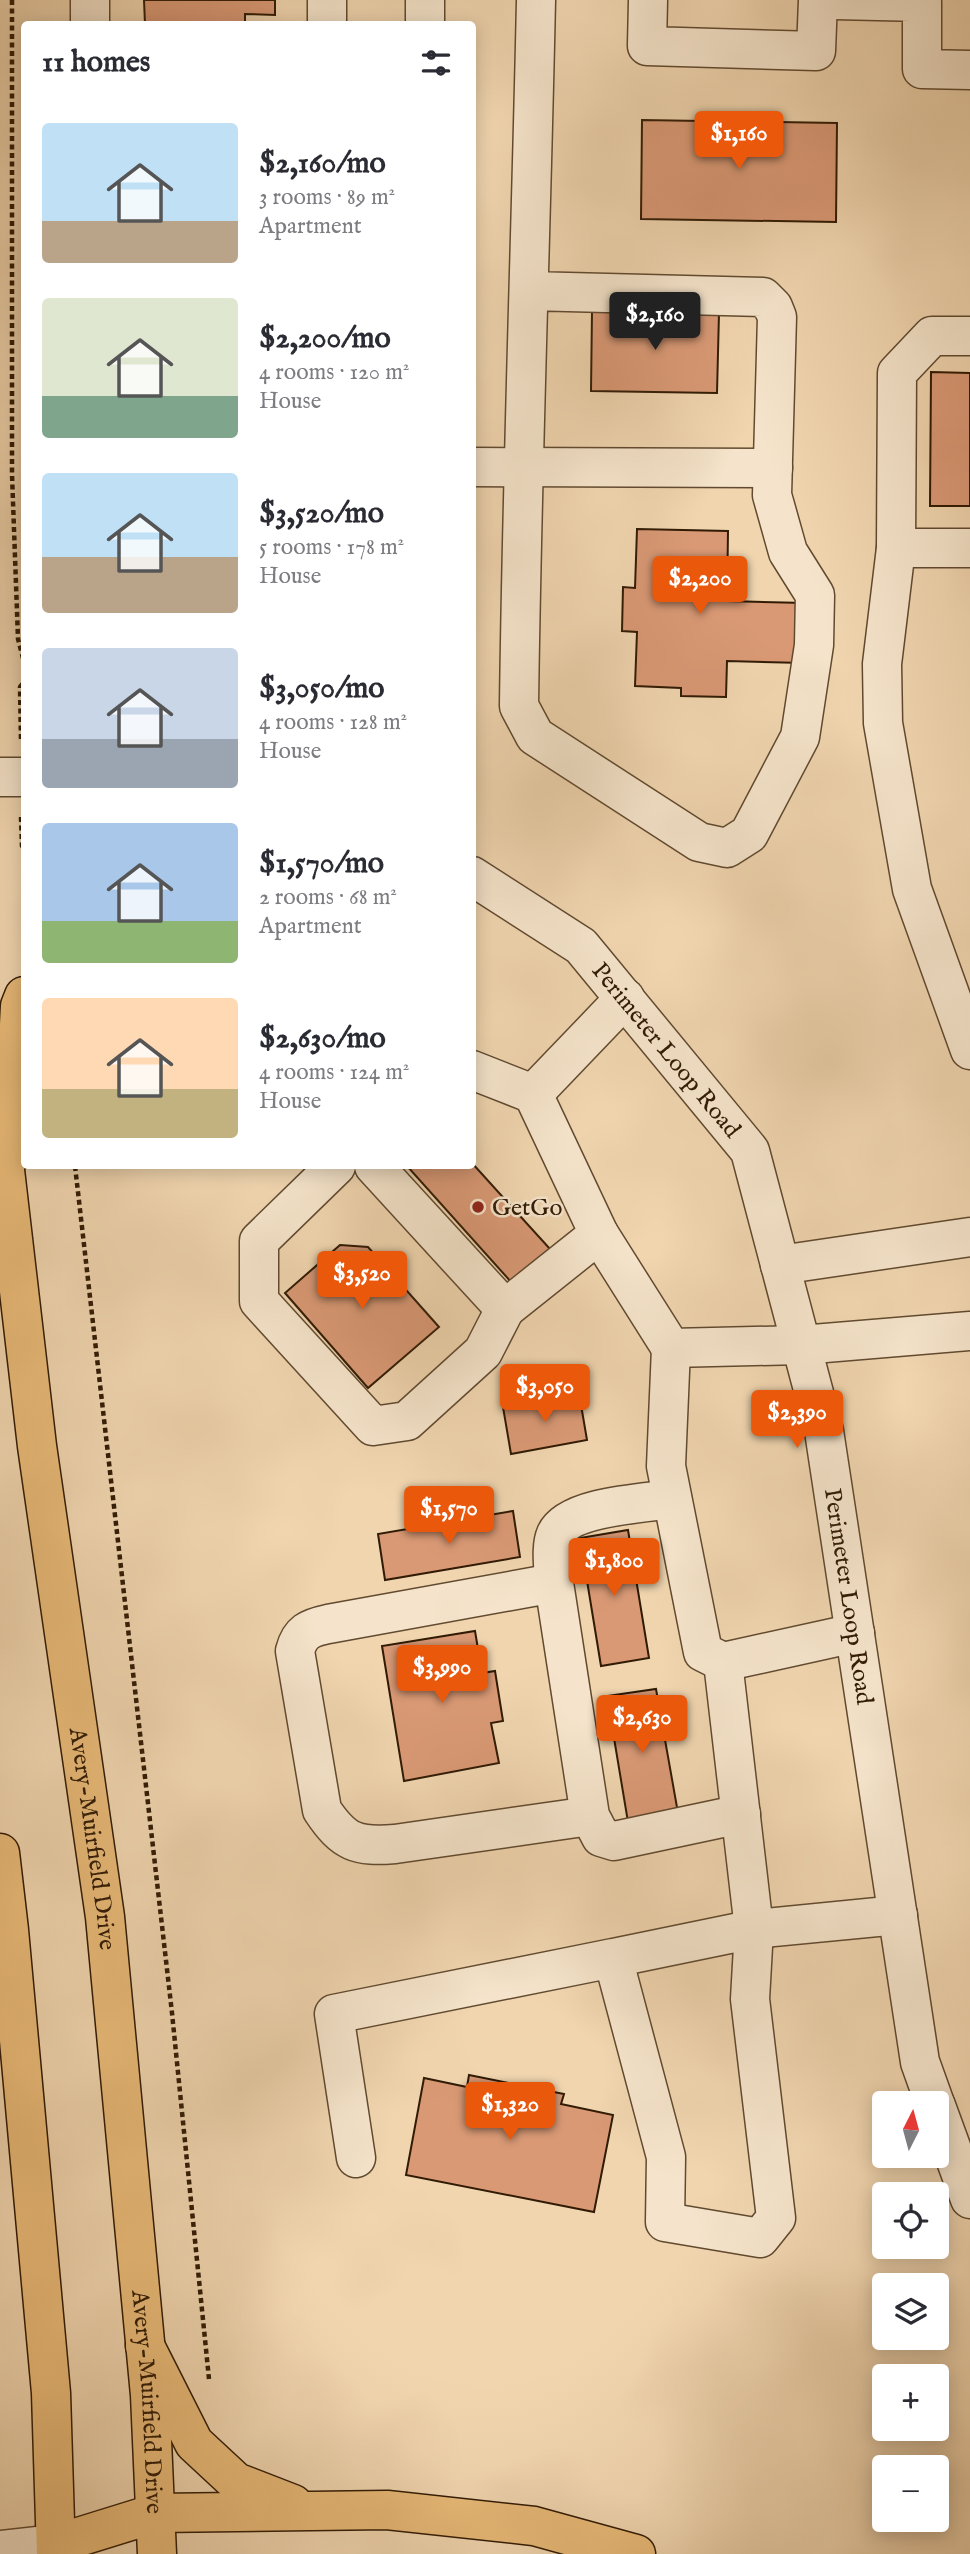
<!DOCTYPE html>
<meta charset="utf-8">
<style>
:root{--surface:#fff;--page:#f2f2f3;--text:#2b2b33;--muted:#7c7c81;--accent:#ea580c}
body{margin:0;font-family:"IM FELL English",serif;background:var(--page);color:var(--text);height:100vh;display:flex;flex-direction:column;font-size:26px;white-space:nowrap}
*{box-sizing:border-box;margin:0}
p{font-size:23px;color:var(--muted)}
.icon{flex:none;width:38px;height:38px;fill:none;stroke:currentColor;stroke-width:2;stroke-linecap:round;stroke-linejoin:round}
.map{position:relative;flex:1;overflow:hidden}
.panel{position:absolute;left:21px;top:21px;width:455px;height:1148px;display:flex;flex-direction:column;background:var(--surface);border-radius:7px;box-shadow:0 4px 18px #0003}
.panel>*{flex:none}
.needle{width:46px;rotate:6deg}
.controls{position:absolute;left:872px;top:2091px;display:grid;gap:14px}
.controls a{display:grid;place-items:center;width:77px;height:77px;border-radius:7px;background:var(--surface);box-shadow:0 4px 18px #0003;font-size:35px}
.price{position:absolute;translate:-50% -60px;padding:0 16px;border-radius:7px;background:var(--accent);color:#fff;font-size:23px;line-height:46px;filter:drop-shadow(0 2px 4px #0008)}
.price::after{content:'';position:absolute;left:50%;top:42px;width:21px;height:16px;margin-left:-10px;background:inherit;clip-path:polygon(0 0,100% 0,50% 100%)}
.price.selected{background:#222;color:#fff}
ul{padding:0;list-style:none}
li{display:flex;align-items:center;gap:21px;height:175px;padding:0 21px}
li span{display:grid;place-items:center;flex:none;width:196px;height:140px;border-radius:7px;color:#555}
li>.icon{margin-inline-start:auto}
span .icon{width:84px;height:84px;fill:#fffc;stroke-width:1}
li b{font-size:30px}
h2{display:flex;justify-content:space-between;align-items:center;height:84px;padding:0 21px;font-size:30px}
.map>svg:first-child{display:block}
.building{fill:#d99975;stroke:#311b05;stroke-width:2}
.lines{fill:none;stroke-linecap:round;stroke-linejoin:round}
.minor-casing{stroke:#614a30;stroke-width:41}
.major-casing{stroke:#311b05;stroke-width:41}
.highway-casing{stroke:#311b05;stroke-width:41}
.path{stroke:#311b05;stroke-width:4.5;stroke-dasharray:5 3.5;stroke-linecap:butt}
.minor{stroke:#f5e4cb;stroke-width:38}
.major{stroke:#e8ba78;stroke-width:38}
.highway{stroke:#e8ba78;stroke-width:38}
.poi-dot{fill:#8f2418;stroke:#f5e4cb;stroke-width:2.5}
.labels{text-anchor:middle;stroke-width:5;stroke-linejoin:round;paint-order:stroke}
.street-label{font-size:24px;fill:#311b05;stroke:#f5e4cb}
.poi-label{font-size:24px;fill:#311b05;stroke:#f5e4cb;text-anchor:start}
</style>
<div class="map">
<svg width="970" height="2554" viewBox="0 0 970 2554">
<rect width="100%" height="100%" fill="#f0d5af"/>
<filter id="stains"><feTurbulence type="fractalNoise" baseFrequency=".00286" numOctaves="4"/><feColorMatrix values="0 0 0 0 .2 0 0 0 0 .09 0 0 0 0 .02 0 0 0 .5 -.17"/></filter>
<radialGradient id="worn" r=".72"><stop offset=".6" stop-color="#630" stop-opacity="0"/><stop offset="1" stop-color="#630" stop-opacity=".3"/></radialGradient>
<!-- building -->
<path class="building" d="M144 0H275V15L245 14V24H145Z
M642 120 837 123 836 222 641 219Z
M592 311 719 313 717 393 591 391Z
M931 372 970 373V506H930Z
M637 529 728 531 727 601 805 603 803 663 727 661 726 697 681 696V688L635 686 637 632 622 631 623 587 635 588Z
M472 1163 550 1249 512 1283 407 1166H472Z
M340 1245 368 1247 439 1327 368 1388 285 1293Z
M579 1393 587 1440 511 1454 503 1407Z
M513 1511 520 1557 385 1580 378 1534Z
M628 1530 649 1658 601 1666 580 1538Z
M475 1631 482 1673 495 1671 503 1721 491 1723 499 1763 404 1781 382 1646Z
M656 1689 678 1813 628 1822 607 1696Z
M469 2075 564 2094 561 2104 613 2115 594 2212 406 2175 424 2078 467 2087Z"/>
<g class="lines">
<!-- minor casing -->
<g class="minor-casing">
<g id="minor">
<path d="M648 0 647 46 816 51 818 0"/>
<path d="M835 0 922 2V69L970 70"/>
<path d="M90 24V0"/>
<path d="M327 24V0"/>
<path d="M425 24V0"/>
<path d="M529 291 763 297 773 307 777 317 772 495 788 552 815 595 814 645 800 737 749 834 727 848 699 842 535 736 519 706C522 470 531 235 536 0"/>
<path d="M970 336H932L897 373 896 548 882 664 883 723 912 889 970 1050"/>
<path d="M472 467 773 468"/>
<path d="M896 548H970"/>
<path d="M0 777H24"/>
<path id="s1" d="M472 876 581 946 750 1151 824 1431 920 2062 935 2104"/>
<path d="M533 1094 625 998"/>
<path d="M336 1166 259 1241V1301L373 1426 407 1421 483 1352 505 1309"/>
<path d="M374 1166 505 1309 599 1234 533 1094 472 1070"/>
<path d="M599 1234 671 1348 801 1345 970 1331"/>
<path d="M780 1265 970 1237"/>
<path d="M671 1348 666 1466 703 1652 723 1662 754 1929 898 1915"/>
<path d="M554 1583C554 1569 550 1547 556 1534 569 1506 645 1503 672 1499"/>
<path d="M723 1662 855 1633"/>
<path d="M590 1816 554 1583 328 1624C309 1628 300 1632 295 1651L322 1810C344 1843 357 1847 395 1844L590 1816 601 1837 614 1841 741 1814"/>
<path d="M936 2106 970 2199"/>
<path d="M356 2158 334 2014 613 1958 666 2157 665 2222 760 2238 776 2218 750 1999 754 1929 613 1958"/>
<path d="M0 2550 56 2544"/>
</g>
</g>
<!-- major casing -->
<g class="major-casing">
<g id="major">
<path id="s2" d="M0 1127 37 1446 105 1917 150 2395 157 2554"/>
<path d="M12 1154 20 1006 24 996"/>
<path d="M0 1853 9 1930 51 2393 56 2554"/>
</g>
</g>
<!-- highway casing -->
<g class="highway-casing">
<path id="highway" d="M145 2346 194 2443 236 2482 293 2504
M56 2544 156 2513 387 2510 534 2526 636 2554"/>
</g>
<!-- path -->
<path class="path" d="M12 0V474L18 639 24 662
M21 739 20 687 24 682
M21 817 22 846 24 848
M75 1166 172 2013 209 2379"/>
<!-- minor -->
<use href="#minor" class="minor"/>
<!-- major -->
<use href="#major" class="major"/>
<!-- highway -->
<use href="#highway" class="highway"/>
</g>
<!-- markers -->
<circle class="poi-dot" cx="478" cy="1207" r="7"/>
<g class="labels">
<!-- street labels -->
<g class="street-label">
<text dy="8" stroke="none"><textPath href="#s1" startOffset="264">Perimeter Loop Road</textPath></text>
<text dy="8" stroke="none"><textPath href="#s1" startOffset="852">Perimeter Loop Road</textPath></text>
<text dy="8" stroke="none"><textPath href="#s2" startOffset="718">Avery-Muirfield Drive</textPath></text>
<text dy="8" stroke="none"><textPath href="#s2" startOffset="1284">Avery-Muirfield Drive</textPath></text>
</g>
<!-- poi labels -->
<g class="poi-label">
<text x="492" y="1215">GetGo</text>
</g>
</g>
<rect width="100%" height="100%" filter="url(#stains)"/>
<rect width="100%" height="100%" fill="url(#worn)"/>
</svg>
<div class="controls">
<a><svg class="needle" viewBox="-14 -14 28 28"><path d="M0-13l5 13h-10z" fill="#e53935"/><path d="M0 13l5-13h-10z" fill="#7c7c81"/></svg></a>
<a><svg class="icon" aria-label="locate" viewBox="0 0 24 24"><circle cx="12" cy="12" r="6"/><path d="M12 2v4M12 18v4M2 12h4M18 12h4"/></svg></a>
<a><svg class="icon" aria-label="layers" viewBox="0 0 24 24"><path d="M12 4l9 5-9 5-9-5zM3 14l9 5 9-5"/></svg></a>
<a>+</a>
<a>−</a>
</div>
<b class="price" style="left:739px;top:171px">$1,160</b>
<b class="price selected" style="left:655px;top:352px">$2,160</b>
<b class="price" style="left:700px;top:616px">$2,200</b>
<b class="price" style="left:362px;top:1311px">$3,520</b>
<b class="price" style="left:545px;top:1424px">$3,050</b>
<b class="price" style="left:797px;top:1450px">$2,390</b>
<b class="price" style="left:449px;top:1546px">$1,570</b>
<b class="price" style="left:614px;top:1598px">$1,800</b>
<b class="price" style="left:442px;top:1705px">$3,990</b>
<b class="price" style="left:642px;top:1755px">$2,630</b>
<b class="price" style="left:510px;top:2142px">$1,320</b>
<section class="panel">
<h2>11 homes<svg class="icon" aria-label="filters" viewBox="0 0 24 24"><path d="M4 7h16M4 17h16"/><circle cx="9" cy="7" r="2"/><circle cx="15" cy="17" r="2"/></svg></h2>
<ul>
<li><span style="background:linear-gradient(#bfe0f5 70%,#b9a48a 0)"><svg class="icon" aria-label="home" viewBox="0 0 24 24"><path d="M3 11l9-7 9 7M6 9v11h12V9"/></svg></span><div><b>$2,160/mo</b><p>3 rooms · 89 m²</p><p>Apartment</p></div></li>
<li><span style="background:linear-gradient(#dfe7d0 70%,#7fa58c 0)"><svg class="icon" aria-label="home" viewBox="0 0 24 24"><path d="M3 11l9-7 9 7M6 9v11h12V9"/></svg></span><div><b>$2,200/mo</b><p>4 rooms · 120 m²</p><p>House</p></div></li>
<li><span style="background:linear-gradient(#bfe0f5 60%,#b9a48a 0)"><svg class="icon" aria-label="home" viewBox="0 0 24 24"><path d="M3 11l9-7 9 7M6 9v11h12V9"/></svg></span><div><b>$3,520/mo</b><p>5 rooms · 178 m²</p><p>House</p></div></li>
<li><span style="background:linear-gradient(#c9d6e8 65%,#9aa5b1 0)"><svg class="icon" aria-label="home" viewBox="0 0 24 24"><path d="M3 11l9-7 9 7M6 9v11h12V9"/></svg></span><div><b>$3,050/mo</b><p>4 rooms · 128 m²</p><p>House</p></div></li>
<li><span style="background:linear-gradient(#a9c7e8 70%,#8fb573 0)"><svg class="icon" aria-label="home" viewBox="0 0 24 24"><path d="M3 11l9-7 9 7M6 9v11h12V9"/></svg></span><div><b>$1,570/mo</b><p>2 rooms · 68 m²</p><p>Apartment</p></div></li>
<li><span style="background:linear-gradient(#ffd9b3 65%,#c2b280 0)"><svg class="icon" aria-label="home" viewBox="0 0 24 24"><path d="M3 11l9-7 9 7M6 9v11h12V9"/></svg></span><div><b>$2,630/mo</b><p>4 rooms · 124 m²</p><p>House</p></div></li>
</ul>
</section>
</div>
